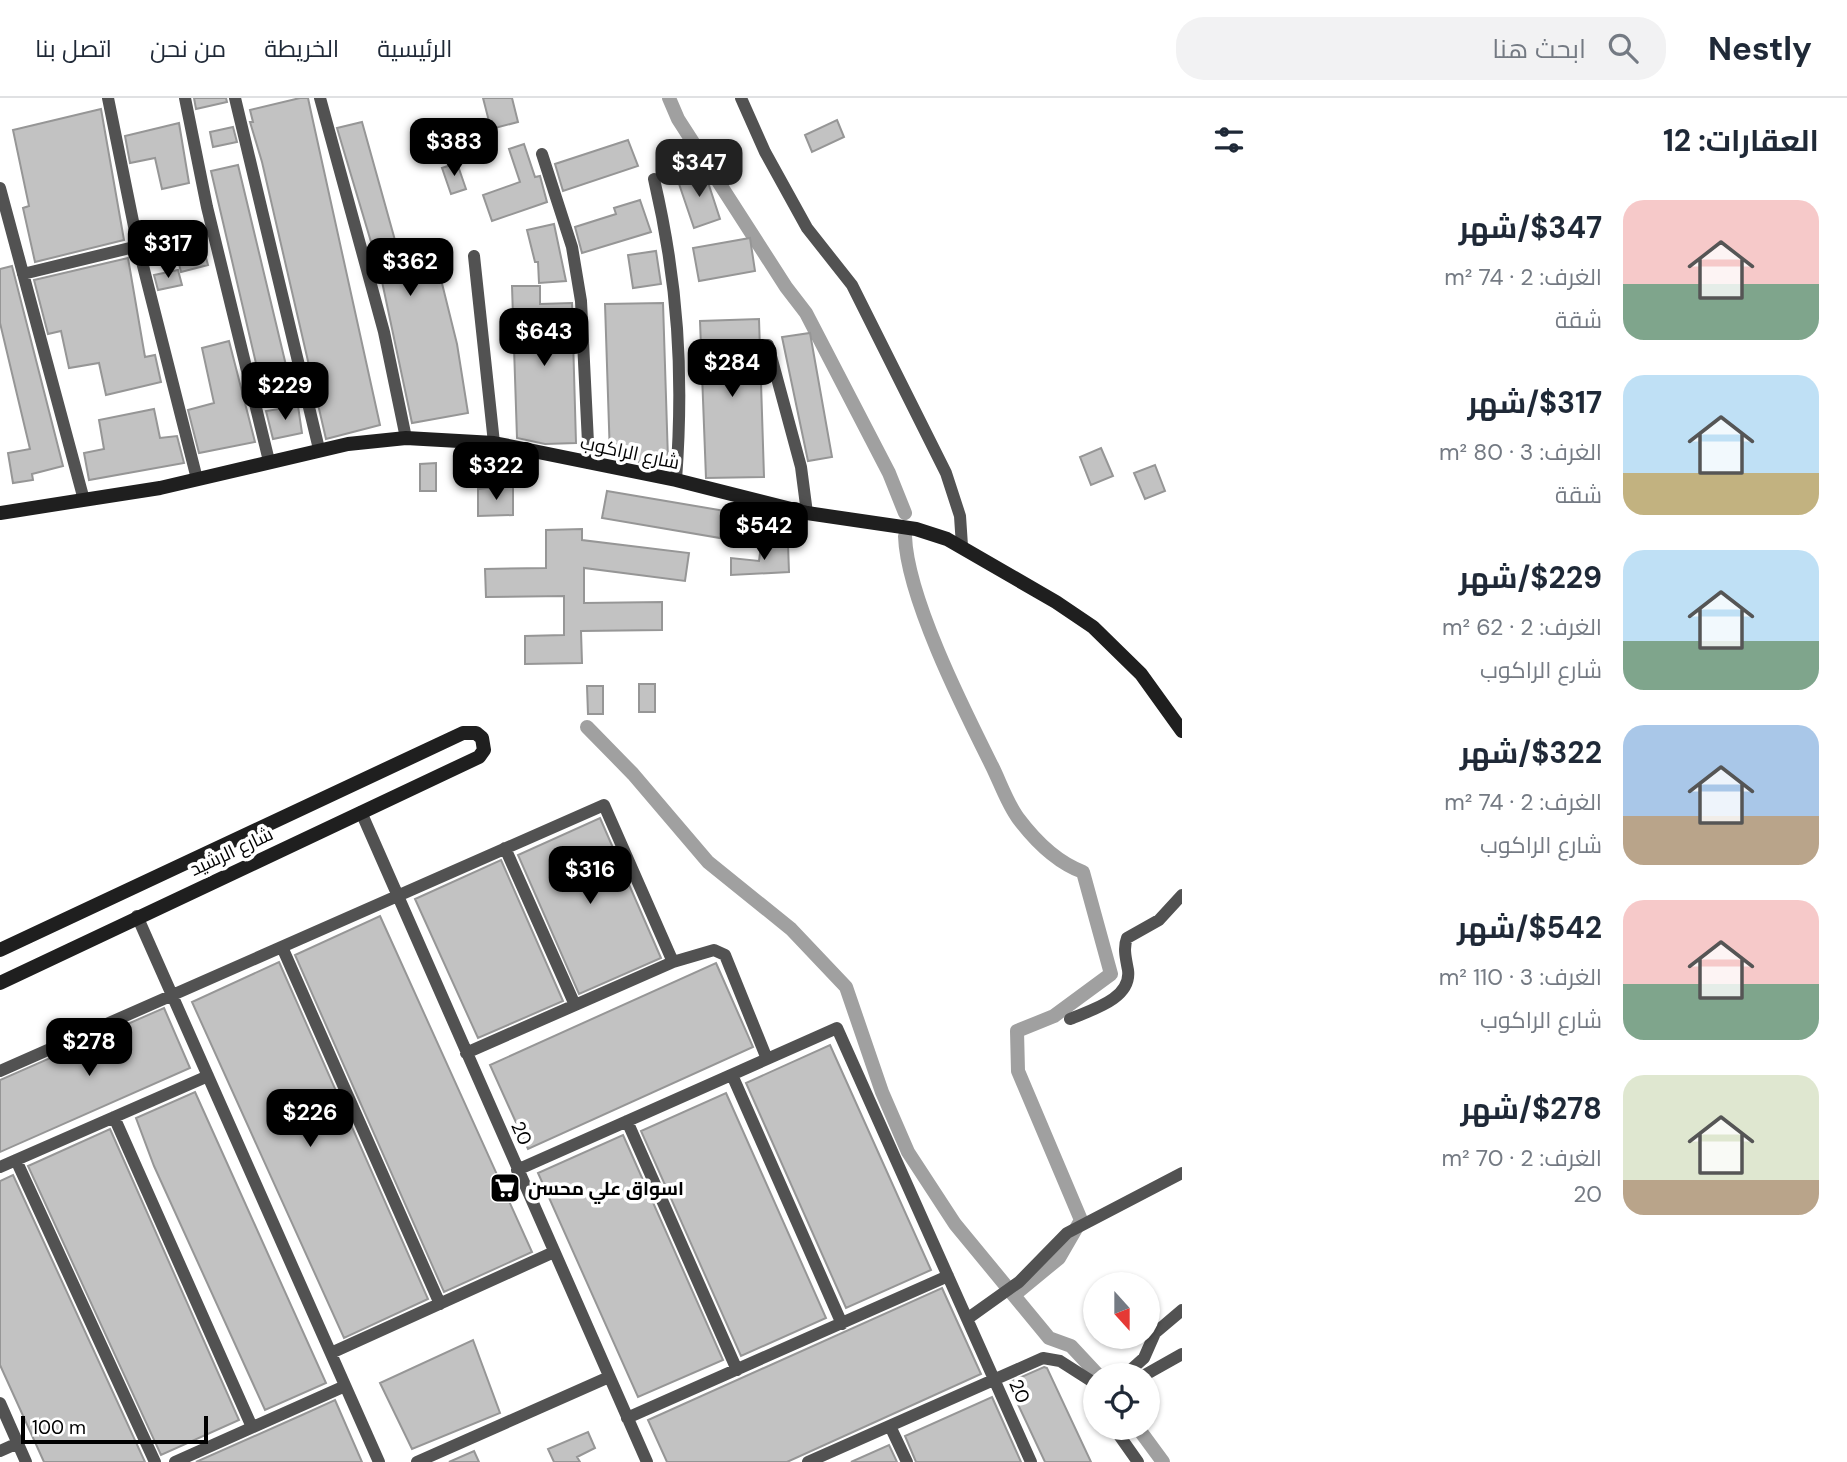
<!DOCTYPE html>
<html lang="ar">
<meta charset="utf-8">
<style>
:root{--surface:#fff;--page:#f2f2f3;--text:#1f2937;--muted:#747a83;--line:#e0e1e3;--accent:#000}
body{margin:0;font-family:"DM Sans",Cairo,sans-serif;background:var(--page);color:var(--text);direction:rtl;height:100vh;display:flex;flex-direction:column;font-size:26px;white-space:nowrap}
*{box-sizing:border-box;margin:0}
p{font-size:23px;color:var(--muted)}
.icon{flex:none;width:38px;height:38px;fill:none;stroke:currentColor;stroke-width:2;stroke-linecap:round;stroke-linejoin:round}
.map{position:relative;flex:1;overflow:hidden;direction:ltr}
.drawer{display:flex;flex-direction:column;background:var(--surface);width:665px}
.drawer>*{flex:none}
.needle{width:46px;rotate:159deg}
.tools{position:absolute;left:1083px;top:1174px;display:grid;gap:14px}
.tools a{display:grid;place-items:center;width:77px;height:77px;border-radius:50%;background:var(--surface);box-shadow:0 2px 5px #0004;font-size:35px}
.scale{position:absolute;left:21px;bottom:18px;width:187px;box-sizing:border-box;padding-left:7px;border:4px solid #000;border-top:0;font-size:19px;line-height:24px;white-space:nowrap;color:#000;-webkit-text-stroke:5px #fff;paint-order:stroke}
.price{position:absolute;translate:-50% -60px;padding:0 16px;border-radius:14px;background:var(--accent);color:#fff;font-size:23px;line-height:46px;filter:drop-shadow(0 2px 4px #0008)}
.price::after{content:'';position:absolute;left:50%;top:42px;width:21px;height:16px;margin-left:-10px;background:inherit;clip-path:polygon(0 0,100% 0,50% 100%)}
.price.active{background:#222;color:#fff}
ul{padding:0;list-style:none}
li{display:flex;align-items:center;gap:21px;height:175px;padding:0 28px}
li span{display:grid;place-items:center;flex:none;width:196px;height:140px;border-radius:21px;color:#555}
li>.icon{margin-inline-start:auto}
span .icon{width:84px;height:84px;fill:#fffc;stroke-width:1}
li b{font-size:30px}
h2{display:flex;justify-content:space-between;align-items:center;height:84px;padding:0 28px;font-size:30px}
header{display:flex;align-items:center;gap:42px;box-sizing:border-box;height:98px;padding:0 35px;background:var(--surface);border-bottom:2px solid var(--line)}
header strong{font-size:33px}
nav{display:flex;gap:38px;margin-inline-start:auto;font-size:24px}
.search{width:490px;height:63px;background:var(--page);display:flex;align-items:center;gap:18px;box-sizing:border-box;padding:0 24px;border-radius:28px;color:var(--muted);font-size:26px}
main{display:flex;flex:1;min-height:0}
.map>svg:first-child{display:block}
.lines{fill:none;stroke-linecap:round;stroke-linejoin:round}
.canal{stroke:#a0a0a0;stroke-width:14}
.building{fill:#c2c2c2;stroke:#969696;stroke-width:2}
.street{stroke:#525252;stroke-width:12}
.secondary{stroke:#1f1f1f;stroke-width:14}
.labels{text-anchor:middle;stroke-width:7;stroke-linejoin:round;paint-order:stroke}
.street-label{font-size:19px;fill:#000;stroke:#fff}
.poi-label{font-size:19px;font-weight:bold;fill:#000;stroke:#fff;text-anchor:start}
</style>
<header>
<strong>Nestly</strong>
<div class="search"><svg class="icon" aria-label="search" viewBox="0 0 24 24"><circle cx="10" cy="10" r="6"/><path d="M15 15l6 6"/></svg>ابحث هنا</div>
<nav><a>الرئيسية</a><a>الخريطة</a><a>من نحن</a><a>اتصل بنا</a></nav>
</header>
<main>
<section class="drawer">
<h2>العقارات: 12<svg class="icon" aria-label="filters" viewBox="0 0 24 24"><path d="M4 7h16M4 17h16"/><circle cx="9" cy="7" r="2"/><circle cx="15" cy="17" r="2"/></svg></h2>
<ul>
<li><span style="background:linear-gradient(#f6c9c9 60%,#7fa58c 0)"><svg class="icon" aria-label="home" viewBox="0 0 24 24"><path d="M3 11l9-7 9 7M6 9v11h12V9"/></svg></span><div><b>$347/شهر</b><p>الغرف: 2 · 74 m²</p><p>شقة</p></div></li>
<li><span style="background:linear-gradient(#bfe0f5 70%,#c2b280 0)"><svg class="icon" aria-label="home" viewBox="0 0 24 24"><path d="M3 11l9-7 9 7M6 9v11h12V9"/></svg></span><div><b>$317/شهر</b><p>الغرف: 3 · 80 m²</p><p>شقة</p></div></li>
<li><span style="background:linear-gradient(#bfe0f5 65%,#7fa58c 0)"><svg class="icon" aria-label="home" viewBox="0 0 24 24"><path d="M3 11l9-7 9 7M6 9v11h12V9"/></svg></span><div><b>$229/شهر</b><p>الغرف: 2 · 62 m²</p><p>شارع الراكوب</p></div></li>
<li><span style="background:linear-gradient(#a9c7e8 65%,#b9a48a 0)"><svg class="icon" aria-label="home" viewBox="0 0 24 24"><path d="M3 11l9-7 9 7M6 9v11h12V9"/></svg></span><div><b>$322/شهر</b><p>الغرف: 2 · 74 m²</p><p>شارع الراكوب</p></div></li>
<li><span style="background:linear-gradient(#f6c9c9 60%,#7fa58c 0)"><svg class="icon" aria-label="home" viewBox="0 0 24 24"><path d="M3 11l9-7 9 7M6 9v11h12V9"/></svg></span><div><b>$542/شهر</b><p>الغرف: 3 · 110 m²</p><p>شارع الراكوب</p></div></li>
<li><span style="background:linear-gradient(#dfe7d0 75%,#b9a48a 0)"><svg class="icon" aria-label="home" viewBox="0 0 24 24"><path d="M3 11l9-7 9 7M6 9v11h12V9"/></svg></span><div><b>$278/شهر</b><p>الغرف: 2 · 70 m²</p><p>20</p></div></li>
</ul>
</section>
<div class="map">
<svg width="1182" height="1364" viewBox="0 0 1182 1364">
<rect width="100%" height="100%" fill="#fff"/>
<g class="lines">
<!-- canal -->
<path class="canal" d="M669 0 678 21 786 189 806 215 889 375 905 415
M905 438C907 499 963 610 992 668 1000 684 1007 705 1018 720 1036 744 1056 764 1083 774L1111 876 1054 918 1017 933 1018 973 1081 1122 1059 1160 1014 1197
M587 629 633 676 708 764 791 831 846 889 882 994 908 1054 955 1126 1049 1240 1071 1248 1099 1278
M1138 1330 1163 1364"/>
</g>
<!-- building -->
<path class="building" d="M194 0H226L227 4 196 11Z
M300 0H308L311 14 380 327 326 341 262 64 250 24H253L250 12Z
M483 0H512L518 24 491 31Z
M101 11 124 142 35 164 23 110 29 108 13 32Z
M837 22 844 39 812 54 805 37Z
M362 24 398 153 432 145 457 246 468 315 412 325 380 174 337 30Z
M179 25 189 85 162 91 155 60 130 65 125 38Z
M233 29 237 44 213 49 210 34Z
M628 42 638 68 563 93 555 66Z
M524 46 535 79 540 78 547 104 492 123 483 97 520 84 509 51Z
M457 65 466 91 451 96 442 70Z
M238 67 290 284 262 291 211 73Z
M704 72 720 121 694 130 677 80Z
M640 102 651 134 582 155 575 129 616 116 614 110Z
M554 126 566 183 539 185 538 164H535L527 132Z
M750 140 755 173 699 183 693 150Z
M204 152 208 167 181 174 177 158Z
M656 153 661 186 633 190 628 157Z
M128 160 145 259 155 257 161 284 106 297 99 265 69 270 61 233 48 236 34 182Z
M12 168 63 368 32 376 33 382 13 385 8 355 30 351 0 225V171Z
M178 172 182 187 158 192 154 177Z
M512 188H540V206L572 205 576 345 545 346 517 340Z
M663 205 668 362 634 364 610 359 605 206Z
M759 221 764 379 706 380 700 223Z
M810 235 832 359 808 363 782 239Z
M229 243 255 344 199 355 188 312 214 305 202 250Z
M298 308 302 335 273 341 266 313Z
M154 311 160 340 177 338 184 365 89 382 84 355 104 351 99 322Z
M1101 350 1113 378 1091 387 1080 359Z
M436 365V393H420V366Z
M1155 367 1165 393 1145 401 1134 375Z
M497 389H513V417L478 418V391Z
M607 393 725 413 720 440 602 420Z
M582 431V442L689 455 685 483 584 470V505L662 504V532L581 533 582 565 525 566V538L564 537V498L486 499 485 471 546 470V432Z
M788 446 789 474 731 477V460L759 463 761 448Z
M639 586H655V614H639Z
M587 588H603V616H588Z
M600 720 661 860 579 896 518 757Z
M501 762 563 903 478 940 415 801Z
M380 818 532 1154 444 1194 295 857Z
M279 864 428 1201 344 1240 192 904Z
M716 865 753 949 528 1051 490 967Z
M164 910 190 970 0 1054V982Z
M830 947 931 1172 846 1210 746 985Z
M195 994 326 1285 265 1312 154 1068 136 1020Z
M726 995 826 1220 741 1258 641 1033Z
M110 1031 239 1322 161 1357 28 1068Z
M623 1037 723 1262 638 1299 538 1075Z
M13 1077 145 1364H44L0 1267V1083Z
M942 1190 981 1276 787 1364H667L648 1322Z
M473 1242 500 1315 412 1351 380 1285Z
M1044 1269 1047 1270 1091 1364H1045L1008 1285Z
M992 1299 1021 1364H916L905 1338Z
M335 1302 362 1364H196L302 1317Z
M588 1334 595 1350 577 1359 580 1364H554L548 1351Z
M889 1347 897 1364H851Z
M474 1353 479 1364H449Z"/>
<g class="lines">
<!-- street -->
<path class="street" d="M108 0 138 148 197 381
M185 0 207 109 269 363
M235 0 319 351
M320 0 384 234 406 340
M741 0 765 54 807 130 852 187 946 375 960 418 962 448
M542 56 572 149 581 203 589 365
M654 81C678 184 684 276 676 382
M0 90 84 402
M474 158 494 345
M23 176 138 148
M768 247 801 369 807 415
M361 714 647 1364
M505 750 575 907
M137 818 379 1364
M282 849 440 1206
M1070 921C1091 912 1132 901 1128 872 1126 861 1123 850 1127 840L1159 822 1182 797
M466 955 673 864 714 852 725 857 767 961
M0 973 604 707 673 864
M732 977 842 1226
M114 1019 252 1329
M627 1023 737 1272
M16 1062 155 1364
M0 1069 208 978
M517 1072 837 930 1031 1364
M967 1221 1019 1184 1067 1135 1182 1075
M331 1255 554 1154
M1124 1278 1144 1260 1155 1235 1182 1212
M1143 1278 1182 1256
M0 1305 26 1364
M627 1320 948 1178
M890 1328 907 1364
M1114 1330 1138 1364
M0 1353 18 1345
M175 1364 345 1288
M417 1364 609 1279
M808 1364 1043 1260 1060 1263 1096 1286"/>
<!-- secondary -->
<path class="secondary" d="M0 415 160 390 348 346 406 340 494 345 676 382 807 415 916 431 947 441 1056 504 1093 529 1141 576 1182 633
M0 852 463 635H476L482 640 484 652 479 659 0 885"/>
</g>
<!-- icons -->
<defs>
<g id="supermarket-square" transform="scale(1.575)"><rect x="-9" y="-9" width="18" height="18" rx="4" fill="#000" stroke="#fff"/><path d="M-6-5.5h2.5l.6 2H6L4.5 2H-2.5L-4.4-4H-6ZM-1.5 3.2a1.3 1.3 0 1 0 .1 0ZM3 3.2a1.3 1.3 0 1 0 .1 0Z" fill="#fff"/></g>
</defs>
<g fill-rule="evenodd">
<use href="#supermarket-square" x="505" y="1090"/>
</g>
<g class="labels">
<!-- street labels -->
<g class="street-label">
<text transform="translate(630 354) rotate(12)" y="7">شارع الراكوب</text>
<text transform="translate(231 753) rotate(-25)" y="7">شارع الرشيد</text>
<text transform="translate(522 1035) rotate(66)" y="7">20</text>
<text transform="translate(1020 1293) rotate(66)" y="7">20</text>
</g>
<!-- poi labels -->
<g class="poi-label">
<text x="528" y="1097">اسواق علي محسن</text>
</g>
</g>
</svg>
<div class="tools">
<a><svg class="needle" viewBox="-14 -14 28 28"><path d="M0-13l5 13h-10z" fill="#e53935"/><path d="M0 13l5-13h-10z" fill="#747a83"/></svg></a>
<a><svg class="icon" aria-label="locate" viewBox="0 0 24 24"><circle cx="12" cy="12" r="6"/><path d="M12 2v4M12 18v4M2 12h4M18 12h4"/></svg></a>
</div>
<div class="scale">100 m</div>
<b class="price" style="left:454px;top:80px">$383</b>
<b class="price active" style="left:699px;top:101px">$347</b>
<b class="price" style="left:168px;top:182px">$317</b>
<b class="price" style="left:410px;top:200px">$362</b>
<b class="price" style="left:544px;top:270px">$643</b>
<b class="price" style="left:732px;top:301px">$284</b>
<b class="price" style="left:285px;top:324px">$229</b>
<b class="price" style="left:496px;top:404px">$322</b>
<b class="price" style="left:764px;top:464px">$542</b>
<b class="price" style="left:590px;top:808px">$316</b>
<b class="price" style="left:89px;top:980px">$278</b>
<b class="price" style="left:310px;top:1051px">$226</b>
</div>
</main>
